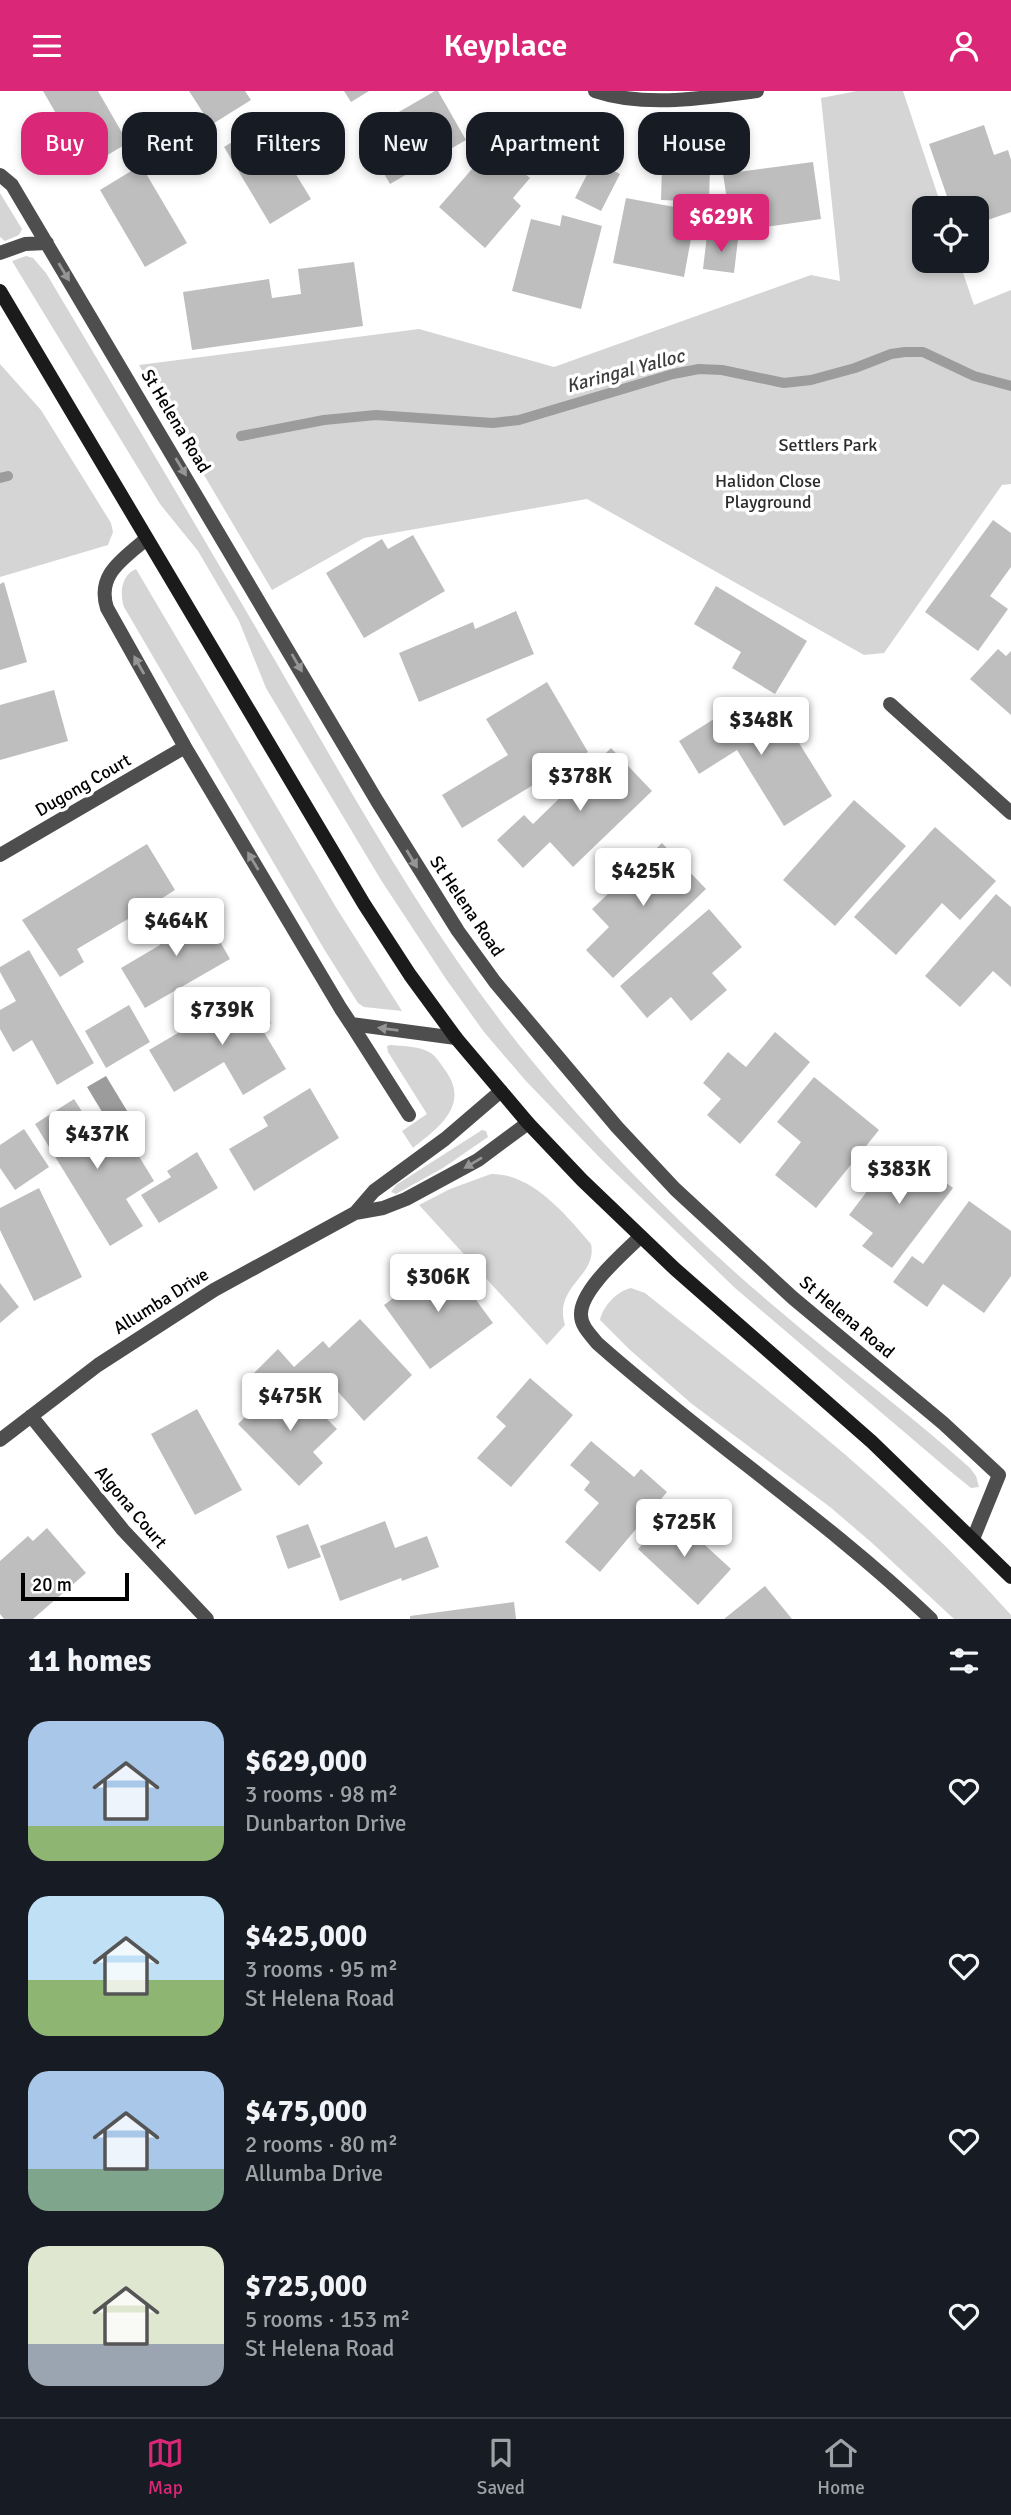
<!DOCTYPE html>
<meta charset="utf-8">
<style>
:root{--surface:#171b24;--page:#242831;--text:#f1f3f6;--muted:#9ea1a6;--line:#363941;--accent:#db2777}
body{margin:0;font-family:Signika,sans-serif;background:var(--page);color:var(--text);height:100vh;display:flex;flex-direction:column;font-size:26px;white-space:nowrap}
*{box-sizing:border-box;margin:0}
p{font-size:23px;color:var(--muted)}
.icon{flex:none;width:38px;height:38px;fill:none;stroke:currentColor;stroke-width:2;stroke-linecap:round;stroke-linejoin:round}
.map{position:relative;height:1528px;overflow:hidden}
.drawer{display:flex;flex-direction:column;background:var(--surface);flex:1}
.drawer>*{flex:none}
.hud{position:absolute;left:21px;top:21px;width:970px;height:63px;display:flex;gap:14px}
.tools{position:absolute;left:912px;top:105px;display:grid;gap:14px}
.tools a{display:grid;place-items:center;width:77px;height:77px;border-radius:14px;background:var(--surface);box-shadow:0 4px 10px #0003;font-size:35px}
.scale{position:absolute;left:21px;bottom:18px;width:108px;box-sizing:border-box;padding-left:7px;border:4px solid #000;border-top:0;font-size:19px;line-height:24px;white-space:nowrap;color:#000;-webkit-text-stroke:5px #fff;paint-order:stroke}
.price{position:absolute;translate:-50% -60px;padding:0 16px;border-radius:7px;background:#fff;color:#222;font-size:23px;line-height:46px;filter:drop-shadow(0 2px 4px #0008)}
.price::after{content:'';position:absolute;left:50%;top:42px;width:21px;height:16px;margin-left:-10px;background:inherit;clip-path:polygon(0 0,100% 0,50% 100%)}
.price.current{background:var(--accent);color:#fff}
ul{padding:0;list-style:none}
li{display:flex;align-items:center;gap:21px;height:175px;padding:0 28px}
li span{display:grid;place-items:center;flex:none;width:196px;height:140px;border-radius:21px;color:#555}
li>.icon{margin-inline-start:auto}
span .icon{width:84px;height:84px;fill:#fffc;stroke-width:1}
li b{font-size:30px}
h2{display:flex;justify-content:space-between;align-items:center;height:84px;padding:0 28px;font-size:30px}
.tag{padding:0 24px;border-radius:21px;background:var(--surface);box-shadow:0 4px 10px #0003;font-size:24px;line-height:63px}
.tag.current{background:var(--accent);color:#fff}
header{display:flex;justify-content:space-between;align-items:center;height:91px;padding:0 28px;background:var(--accent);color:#fff;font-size:32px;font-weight:600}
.dock{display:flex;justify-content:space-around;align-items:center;height:98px;border-top:2px solid var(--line);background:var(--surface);font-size:19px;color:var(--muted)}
.dock a{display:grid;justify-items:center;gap:4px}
.dock .current{color:var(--accent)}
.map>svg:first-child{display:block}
.green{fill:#d5d5d5}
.water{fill:#9c9c9c}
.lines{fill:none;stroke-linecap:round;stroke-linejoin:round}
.stream{stroke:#9c9c9c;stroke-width:10}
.building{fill:#bebebe}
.minor{stroke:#4e4e4e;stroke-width:14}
.secondary{stroke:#1b1b1b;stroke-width:14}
.oneway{fill:#959595}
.labels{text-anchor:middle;stroke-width:7;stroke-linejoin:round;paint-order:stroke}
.street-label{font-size:18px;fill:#000;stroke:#fff}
.park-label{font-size:18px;fill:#2c2c2c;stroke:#fff}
.water-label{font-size:19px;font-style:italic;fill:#3d3d3d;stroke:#fff}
</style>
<header><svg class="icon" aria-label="menu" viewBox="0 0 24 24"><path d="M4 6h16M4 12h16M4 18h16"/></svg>Keyplace<svg class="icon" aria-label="person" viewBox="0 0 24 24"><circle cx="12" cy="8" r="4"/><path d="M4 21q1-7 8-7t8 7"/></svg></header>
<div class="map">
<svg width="1011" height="1528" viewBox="0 0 1011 1528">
<rect width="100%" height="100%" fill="#fff"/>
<!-- green -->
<path class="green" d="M857 0H903L942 117H924V170H959L974 214 1011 199V393L1002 394 884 562 864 564 587 408 364 447 272 499 139 274 419 238 554 276 811 184 840 190 821 7Z
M0 102 22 138 19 144 5 150 0 146Z
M26 165 33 167 46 182C123 311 200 441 276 571 354 706 430 844 528 965 604 1058 689 1144 781 1221 843 1274 909 1322 970 1377L976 1385 979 1396 971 1397 950 1380 735 1197 603 1070 525 989 484 941 446 888 381 789 266 597 239 530 198 460 160 413 12 170Z
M0 273 41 319 111 432 113 441 108 454 0 486Z
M136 478 337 818 402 920 364 916 358 912 324 858 124 516C119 501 122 484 136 478Z
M390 954C402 955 416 955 427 960 435 963 440 972 445 979 471 1014 438 1037 413 1057L402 1040 427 1023 388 961 387 955Z
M482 1039 486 1040 488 1046 443 1077 396 1103 391 1101 396 1094Z
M491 1083C532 1082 566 1124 591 1153 598 1185 553 1195 565 1234L547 1254 419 1114 450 1098Z
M631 1197 645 1202C773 1304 902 1401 1011 1524V1528H954L871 1451 830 1416 692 1313 630 1259 600 1229C603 1215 617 1200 631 1197Z"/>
<!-- water -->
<path class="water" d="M106 985 135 1033 116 1044 87 996Z"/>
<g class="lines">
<!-- stream -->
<path class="stream" d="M241 345 324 329 376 324 493 332 519 329 673 283 699 278 722 279 784 292 811 289 855 277 891 263 905 261H923L974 285 1011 295
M0 387 8 385"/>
</g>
<!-- building -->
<path class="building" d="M43 0H98L128 52 87 76Z
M189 0H245L251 9 211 34Z
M344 0H369L351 11Z
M435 0H438L466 49 390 93 361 43Z
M264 31 311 108 270 133 224 56Z
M984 34 994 64 1008 59 1011 69V121L976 133V117H951L929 53Z
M492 55 530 87 513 107 521 115 485 157 439 116Z
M594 70 620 83 601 120 575 107Z
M813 71 821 128 732 141 723 83Z
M662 73 710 75 709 111 661 109Z
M141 74 187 152 145 176 100 99Z
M626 107 696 120 684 186 613 172Z
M562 124 602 135 581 218 512 200 531 128 560 135Z
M707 144 738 148 734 182 703 178Z
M354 171 363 235 192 259 183 201 269 188 272 207 301 203 298 178Z
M993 429 1011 442V476L990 505 1008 518 978 560 925 521Z
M413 444 445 500 364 547 326 482 382 448 388 458Z
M4 491 27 571 0 579V493Z
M716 495 807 550 775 603 732 577 741 561 694 533Z
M516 520 534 563 419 611 399 562 473 531 475 538Z
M998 558 1006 565 1011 560V624L970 588Z
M547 591 588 661 462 737 442 704 508 664 486 628Z
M54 599 68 650 0 669V614Z
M749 606 760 625 776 615 832 705 784 735 737 659 699 683 679 650Z
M611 657 652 700 573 776 550 751 523 777 497 749 524 724 533 733Z
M854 709 906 755 835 835 783 789Z
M935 736 996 790 960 829 942 812 896 864 854 826Z
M662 752 706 798 613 887 586 859 609 836 592 818Z
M147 753 175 799 153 813 162 828 138 843 128 828 77 858 84 871 60 886 22 829Z
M996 803 1011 816V896L993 880 960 916 925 885Z
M200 816 230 868 145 917 121 877 160 854 154 843Z
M709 818 742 856 712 882 727 899 691 930 671 906 647 927 620 895Z
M29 859 94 972 57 994 32 949 13 961 0 938V919L16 910 0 881V876Z
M251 899 271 932 262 938 286 978 243 1004 224 971 174 1001 149 959Z
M129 914 150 951 106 977 85 940Z
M775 941 810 971 740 1053 707 1024 721 1008 703 992 728 961 746 976Z
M814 986 879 1039 816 1117 775 1084 801 1051 777 1031Z
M310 997 339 1047 254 1100 229 1058 268 1035 263 1026Z
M74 1008 99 1047 92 1052 101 1067 129 1049 154 1090 126 1108 143 1135 110 1155 35 1033Z
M24 1038 49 1076 15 1099 0 1077V1054Z
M900 1057 953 1097 892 1177 862 1155 873 1142 849 1124Z
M197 1061 218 1097 159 1132 141 1104 171 1086 167 1080Z
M39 1097 82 1186 34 1210 0 1139V1117Z
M969 1110 1011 1140V1185L984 1222 943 1193 927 1216 893 1191 912 1165 923 1173Z
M446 1168 493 1232 430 1278 384 1214Z
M0 1192 19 1216 0 1232Z
M360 1228 412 1284 364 1330 332 1294 322 1304 300 1282 276 1305 254 1282 278 1258 294 1276 323 1250 329 1257Z
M530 1287 573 1324 511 1396 477 1367 506 1335 496 1326Z
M301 1295 317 1312 314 1315 337 1338 313 1361 323 1372 299 1395 238 1333 269 1302 281 1314Z
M197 1318 242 1399 195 1424 151 1343Z
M591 1350 634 1386 641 1378 667 1401 600 1481 565 1451 599 1412 584 1399 590 1391 570 1374Z
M670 1422 731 1478 698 1514 638 1458Z
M385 1430 395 1457 427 1445 439 1476 402 1490 401 1487 340 1510 320 1455Z
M308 1433 321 1466 288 1478 276 1445Z
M47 1437 86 1482 33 1528H4L0 1523V1470L28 1445 33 1450Z
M765 1495 792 1528H724Z
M514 1511 516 1528H410V1525Z"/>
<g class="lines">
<!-- minor -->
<path class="minor" d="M595 0C646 17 704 7 757 0
M0 84 12 94 377 710 458 840 495 891 617 1036 675 1098 793 1207 943 1332 999 1384 973 1448
M0 162 25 153 47 152
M146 448C124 468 96 483 107 517L185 656 341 918 351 933 456 947
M890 613 1011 722
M0 764 185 656
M351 933 409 1024
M355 1122 374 1100 445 1048 501 1000
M640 1146C623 1163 580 1199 581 1224 581 1235 590 1243 597 1252 705 1348 826 1428 931 1528
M31 1325 123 1439 207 1528
M0 1349 98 1274 214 1199 355 1122 383 1117 406 1108 478 1069 528 1032"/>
<!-- secondary -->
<path class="secondary" d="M0 200 364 813 410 884 456 947 528 1032 582 1089 675 1178 872 1351 1011 1486"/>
</g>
<!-- one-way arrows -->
<defs><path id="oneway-solid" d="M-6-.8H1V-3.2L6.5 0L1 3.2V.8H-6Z" transform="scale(1.75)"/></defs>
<g class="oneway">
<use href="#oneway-solid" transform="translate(64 181) rotate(59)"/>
<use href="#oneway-solid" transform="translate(181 376) rotate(59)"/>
<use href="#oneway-solid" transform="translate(297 572) rotate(60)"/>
<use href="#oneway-solid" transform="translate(139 574) rotate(-119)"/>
<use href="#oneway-solid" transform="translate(412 768) rotate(59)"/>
<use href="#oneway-solid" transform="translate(253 770) rotate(-121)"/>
<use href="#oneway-solid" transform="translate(388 938) rotate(-173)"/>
<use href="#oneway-solid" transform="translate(473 1072) rotate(149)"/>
</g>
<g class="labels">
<!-- street labels -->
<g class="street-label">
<text transform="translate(176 330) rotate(59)" y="6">St Helena Road</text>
<text transform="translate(83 694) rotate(-30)" y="6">Dugong Court</text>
<text transform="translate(467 815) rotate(56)" y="6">St Helena Road</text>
<text transform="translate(161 1210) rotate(-32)" y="6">Allumba Drive</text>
<text transform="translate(847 1226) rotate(40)" y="6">St Helena Road</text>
<text transform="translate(131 1416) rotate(50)" y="6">Algona Court</text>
</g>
<!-- park labels -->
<g class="park-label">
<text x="828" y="360">Settlers Park</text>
<text x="768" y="396">Halidon Close<tspan x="768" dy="21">Playground</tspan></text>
</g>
<!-- water labels -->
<g class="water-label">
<text transform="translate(625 279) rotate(-15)" y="7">Karingal Yalloc</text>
</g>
</g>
</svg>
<div class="tools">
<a><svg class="icon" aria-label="locate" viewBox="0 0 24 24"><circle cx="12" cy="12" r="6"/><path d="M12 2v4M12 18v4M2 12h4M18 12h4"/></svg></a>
</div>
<div class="scale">20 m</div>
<b class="price current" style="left:721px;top:163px">$629K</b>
<b class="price" style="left:761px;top:666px">$348K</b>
<b class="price" style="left:580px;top:722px">$378K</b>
<b class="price" style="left:643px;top:817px">$425K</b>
<b class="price" style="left:176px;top:867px">$464K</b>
<b class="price" style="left:222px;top:956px">$739K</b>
<b class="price" style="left:97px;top:1080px">$437K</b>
<b class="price" style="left:899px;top:1115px">$383K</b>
<b class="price" style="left:438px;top:1223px">$306K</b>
<b class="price" style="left:290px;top:1342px">$475K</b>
<b class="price" style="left:684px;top:1468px">$725K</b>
<div class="hud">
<a class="tag current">Buy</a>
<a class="tag">Rent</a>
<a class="tag">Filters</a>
<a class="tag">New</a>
<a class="tag">Apartment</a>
<a class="tag">House</a>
</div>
</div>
<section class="drawer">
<h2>11 homes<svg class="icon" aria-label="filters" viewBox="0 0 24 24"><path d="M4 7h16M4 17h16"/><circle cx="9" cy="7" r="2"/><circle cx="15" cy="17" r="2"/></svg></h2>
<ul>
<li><span style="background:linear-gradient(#a9c7e8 75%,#8fb573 0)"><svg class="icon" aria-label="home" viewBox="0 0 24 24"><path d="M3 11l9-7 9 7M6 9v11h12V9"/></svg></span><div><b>$629,000</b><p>3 rooms · 98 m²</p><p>Dunbarton Drive</p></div><svg class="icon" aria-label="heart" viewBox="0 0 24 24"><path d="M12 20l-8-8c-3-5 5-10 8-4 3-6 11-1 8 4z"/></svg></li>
<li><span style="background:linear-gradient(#bfe0f5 60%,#8fb573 0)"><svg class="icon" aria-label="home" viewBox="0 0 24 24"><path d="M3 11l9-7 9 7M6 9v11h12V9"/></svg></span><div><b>$425,000</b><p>3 rooms · 95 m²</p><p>St Helena Road</p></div><svg class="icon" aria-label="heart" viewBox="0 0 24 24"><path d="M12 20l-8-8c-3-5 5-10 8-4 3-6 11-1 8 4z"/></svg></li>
<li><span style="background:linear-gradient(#a9c7e8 70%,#7fa58c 0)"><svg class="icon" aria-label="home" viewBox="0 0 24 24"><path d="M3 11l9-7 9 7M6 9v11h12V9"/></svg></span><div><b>$475,000</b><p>2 rooms · 80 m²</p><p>Allumba Drive</p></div><svg class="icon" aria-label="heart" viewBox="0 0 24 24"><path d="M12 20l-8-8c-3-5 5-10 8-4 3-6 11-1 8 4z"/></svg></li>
<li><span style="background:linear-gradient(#dfe7d0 70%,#9aa5b1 0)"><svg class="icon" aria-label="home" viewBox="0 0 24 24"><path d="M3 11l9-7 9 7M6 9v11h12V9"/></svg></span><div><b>$725,000</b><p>5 rooms · 153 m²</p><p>St Helena Road</p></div><svg class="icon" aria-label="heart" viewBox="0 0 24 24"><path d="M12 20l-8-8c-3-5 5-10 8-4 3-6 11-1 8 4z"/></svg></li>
</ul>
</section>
<nav class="dock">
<a class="current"><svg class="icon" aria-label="map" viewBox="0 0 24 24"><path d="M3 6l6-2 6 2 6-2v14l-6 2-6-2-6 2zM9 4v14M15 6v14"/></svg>Map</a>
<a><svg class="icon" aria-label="saved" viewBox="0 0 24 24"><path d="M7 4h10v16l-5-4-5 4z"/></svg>Saved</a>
<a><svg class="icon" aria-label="home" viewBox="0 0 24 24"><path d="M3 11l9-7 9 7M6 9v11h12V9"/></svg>Home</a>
</nav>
